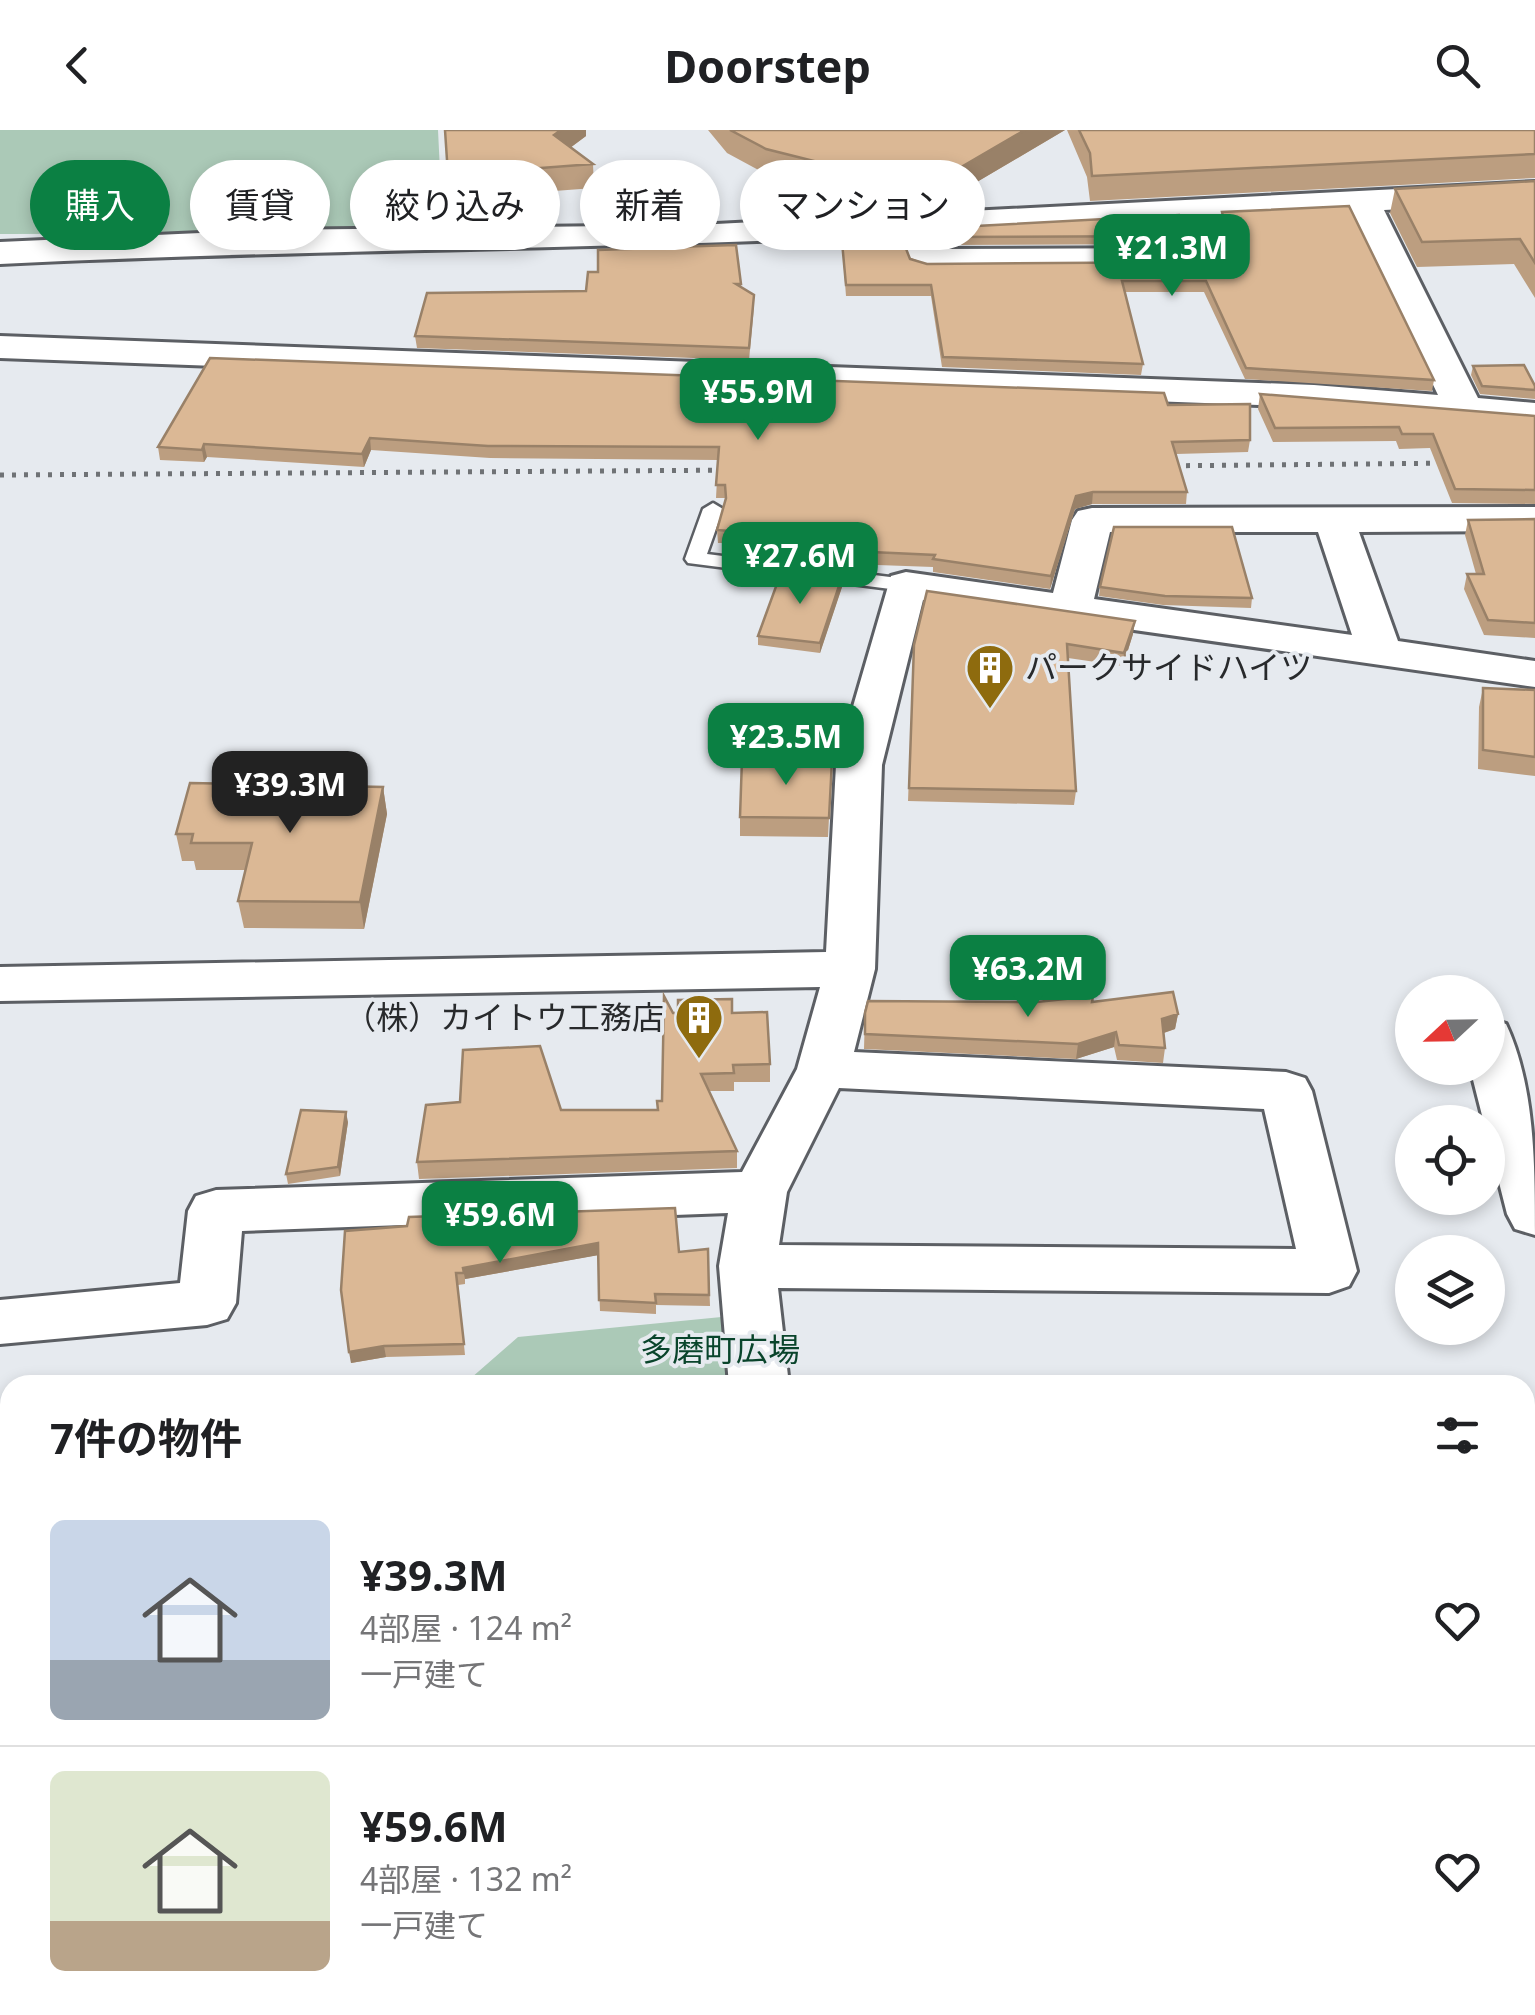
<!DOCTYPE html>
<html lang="ja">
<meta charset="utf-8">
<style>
:root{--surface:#fff;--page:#f6f6f6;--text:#202124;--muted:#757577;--line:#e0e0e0;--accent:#0b8043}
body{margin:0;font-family:"Noto Sans","Noto Sans JP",sans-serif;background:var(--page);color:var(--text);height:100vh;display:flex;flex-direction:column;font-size:38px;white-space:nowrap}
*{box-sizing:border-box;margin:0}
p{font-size:32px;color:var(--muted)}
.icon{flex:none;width:55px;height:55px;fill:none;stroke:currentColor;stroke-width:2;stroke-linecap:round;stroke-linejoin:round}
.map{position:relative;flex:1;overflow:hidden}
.side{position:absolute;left:0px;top:1245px;width:1535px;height:640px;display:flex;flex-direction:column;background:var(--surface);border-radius:30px 30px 0 0;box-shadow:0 5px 15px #0003}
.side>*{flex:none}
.banner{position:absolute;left:30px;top:30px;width:1000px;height:90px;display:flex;gap:20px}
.needle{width:65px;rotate:248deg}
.fabs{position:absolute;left:1395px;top:845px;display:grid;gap:20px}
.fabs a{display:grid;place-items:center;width:110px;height:110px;border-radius:50%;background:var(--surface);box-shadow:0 5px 15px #0003;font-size:50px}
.price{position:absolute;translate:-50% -85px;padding:0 22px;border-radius:20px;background:var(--accent);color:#fff;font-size:32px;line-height:65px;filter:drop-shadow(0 2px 5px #0008)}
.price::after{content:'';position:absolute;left:50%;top:60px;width:30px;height:22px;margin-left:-15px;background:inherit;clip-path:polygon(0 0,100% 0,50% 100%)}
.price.active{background:#222;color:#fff}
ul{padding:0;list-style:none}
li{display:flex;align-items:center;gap:30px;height:250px;padding:0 50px}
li+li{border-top:2px solid var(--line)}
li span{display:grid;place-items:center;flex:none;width:280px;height:200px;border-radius:15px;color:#555}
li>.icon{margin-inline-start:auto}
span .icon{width:120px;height:120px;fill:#fffc;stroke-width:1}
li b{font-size:42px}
h2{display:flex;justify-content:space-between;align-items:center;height:120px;padding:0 50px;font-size:42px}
.chip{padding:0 35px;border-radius:45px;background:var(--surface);box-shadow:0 5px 15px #0003;font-size:35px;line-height:90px}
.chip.active{background:var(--accent);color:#fff}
header{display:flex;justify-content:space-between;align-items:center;height:130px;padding:0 50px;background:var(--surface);font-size:45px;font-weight:700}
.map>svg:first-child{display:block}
.green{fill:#abc9b7}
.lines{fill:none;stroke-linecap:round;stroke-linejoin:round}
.lane-casing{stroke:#5c5f64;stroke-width:5}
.street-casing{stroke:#5c5f64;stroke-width:6}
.lane{fill:#fff;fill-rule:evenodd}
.street{fill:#fff;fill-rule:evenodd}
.rail{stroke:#6f7275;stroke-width:5;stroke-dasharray:4 8;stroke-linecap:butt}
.wall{fill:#bc9e80}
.shaded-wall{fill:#998168}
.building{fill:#dbb895;stroke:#998168;stroke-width:2.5}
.labels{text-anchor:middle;stroke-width:8;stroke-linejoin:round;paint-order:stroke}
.poi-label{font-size:32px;fill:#282a2c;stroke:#e6eaef;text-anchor:start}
.park-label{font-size:32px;fill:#09442b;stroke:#e6eaef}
</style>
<header><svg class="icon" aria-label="back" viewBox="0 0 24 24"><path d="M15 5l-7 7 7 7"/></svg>Doorstep<svg class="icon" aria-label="search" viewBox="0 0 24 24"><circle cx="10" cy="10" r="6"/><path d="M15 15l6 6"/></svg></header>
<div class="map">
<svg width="1535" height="1885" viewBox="0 0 1535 1885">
<rect width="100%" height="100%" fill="#e6eaef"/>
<!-- green -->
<path class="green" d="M0 0H438L443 103 0 104Z
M752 1184 758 1255H463L518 1207Z
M1525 1774H1535V1885H0V1787H10V1875H1525Z"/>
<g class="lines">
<!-- lane casing -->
<g class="lane-casing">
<path id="lane" d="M713 373 723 379 707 424 906 449 916 455 906 461 688 433 685 429 703 379Z
M1114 1875H1148L1152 1885H1118Z"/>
</g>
<!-- street casing -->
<g class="street-casing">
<path id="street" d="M1535 52V72L1384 80 1478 268 1535 273V297L1314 277 0 228V206L1314 255 1438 265 1350 82 1215 89 1228 128 1222 135 1210 139 926 141 913 138 900 105C600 120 300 119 0 134V112L266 100 697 95ZM1181 90 1189 118 940 119 934 103Z
M1535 377V401L1359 402 1398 511 1535 531V557L923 470 882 635 875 839 854 922 1286 942 1305 948 1312 961 1357 1141 1349 1156 1329 1163 778 1158 789 1255H729L719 1136 728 1083 242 1101 236 1173 227 1189 207 1195 0 1214V1170L180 1153 188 1081 196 1066 216 1060 742 1042 797 939 820 857 0 871V837L826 822 836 635 891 446 906 442 1053 463 1072 390 1078 381 1092 378ZM1110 402H1318L1352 505 1094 469ZM839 958 1264 979 1296 1119 779 1115 787 1062Z
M1488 889 1506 894C1535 956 1535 1035 1535 1105L1515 1099 1507 1084 1470 938H1488Z
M1525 1302H1535V1352H1525Z
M1525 1717H1535V1783H1525Z
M0 1728H10V1794H0Z"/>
</g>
<!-- lane -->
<use href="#lane" class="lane"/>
<!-- street -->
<use href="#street" class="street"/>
<!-- rail -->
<path class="rail" d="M1150 336 1465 333
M0 345 745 340"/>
</g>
<!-- wall -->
<path class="wall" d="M445 0 586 6 570 18 593 34 594 58 450 69Z
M708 0H1065L931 79 834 84 826 59 766 44 727 23Z
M1067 0H1535V48L1090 71 1087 47Z
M1535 51V168L1514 134 1417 137 1390 83 1395 59Z
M1222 82 1434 250 1432 261 1245 249 1204 162H1125L1143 234 1141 245 942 237 931 166H846L841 101 927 134 1211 132 1229 122 1220 92Z
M940 98 1185 106 1184 114 943 115 939 106Z
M736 115 741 158 754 177 749 230 417 218 415 206 586 161 598 142 672 117Z
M210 228 1168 275 1250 310 1248 322 1176 324 1187 362 1186 374H1092L1075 379 1050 459 933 442V437L850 434 848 438 788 430V425L728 422V413H718L717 400 726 371 725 368H716L718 330 490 328 371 320 364 337 207 327 204 332 160 330 158 317Z
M1473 236 1535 256V269L1480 264 1471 245Z
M1260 264 1535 286V374L1452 373 1430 318 1399 319 1396 311 1273 312 1258 279Z
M1535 389V508L1484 505 1464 459 1467 444H1476L1465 405 1468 390Z
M842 447V457L820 523 758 515V506Z
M1100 457 1252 468 1251 478 1163 475 1099 466Z
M1133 504 1123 536 1068 528 1076 661 1074 675 908 671 914 515Z
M1483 558 1535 560V646L1478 639 1479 577Z
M832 630 828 707 740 706V687Z
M383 657 387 684 364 799 244 798 238 771 245 740H196L194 731H182L176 704Z
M1092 872 1178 884 1175 899 1164 903 1165 918 1163 933 1117 930 1114 917 1076 929 864 919 865 883Z
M732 883 770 934V952H734V961H709L737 1021V1038L419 1049 417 1032 561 980H657Z
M348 992 340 1046 288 1054 286 1044Z
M345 1101 679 1122 708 1119 710 1176 656 1175V1184L600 1181 598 1125 465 1149V1154L458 1155 465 1225 386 1227 351 1233Z"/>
<!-- shaded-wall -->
<path class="shaded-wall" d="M561 0H586V6L555 29 554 5Z
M1025 0H1065L931 79 932 54Z
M370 308 371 320 364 337 362 324Z
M204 314 207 327 204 332 202 320Z
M1093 362 1092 374 1075 379 1050 459 1051 446 1076 366Z
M842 447V457L820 523V513Z
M1135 491 1133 504 1123 536 1124 523Z
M383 657 387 684 364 799 360 772Z
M1178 884 1175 899 1160 904 1162 889Z
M1116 902 1114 917 1076 929 1078 914Z
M346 982 348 992 340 1046 338 1037Z
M598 1113 599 1125 465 1149 463 1138Z
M384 1216 386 1227 351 1233 349 1222Z"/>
<!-- building -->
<path class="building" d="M445 0H561L554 5 593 34 448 45Z
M730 0H1025L932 54 834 59 826 34 766 19Z
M1079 0H1535V24L1092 46 1090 23Z
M1535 51V133L1520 109 1422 112 1395 59Z
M1349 76 1434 250 1246 238 1206 151H1122L1143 234 943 227 931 155H846L841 101 898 98 910 129 927 134 1211 132 1232 120 1222 82Z
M1179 85 1185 106 943 107 940 98Z
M654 107 672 117 736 115 741 154H736L754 165 749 218 415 206 427 163 586 161 588 142H598V120L654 118Z
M210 228 1164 263 1168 275 1250 274V310L1172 312 1187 362H1093L1076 366 1051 446 933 429 935 425 850 421 849 425 788 418 790 412 728 409 729 401 717 400 726 368 725 355H716L719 317 488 316 370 308 362 324 204 314 202 320 158 317Z
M1524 235 1535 256V260L1482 256 1473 236Z
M1260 264 1535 286V360L1455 359 1433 304H1402L1399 297 1275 298Z
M1535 389V493L1488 490 1467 444H1484L1468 390Z
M1114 397H1232L1252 468 1165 466 1100 457Z
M782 440 842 447 820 513 758 506Z
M927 461 1135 491 1124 523 1067 514 1076 661 909 658 914 515Z
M1483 558 1535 560V627L1483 620Z
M742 629 832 630 829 688 740 687Z
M190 653 383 657 360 772 238 771 252 713H191L193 704H176Z
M1173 862 1178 884 1162 889 1165 918 1119 915 1116 902 1078 914 865 904V883L868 871 1037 872 1093 866 1092 872Z
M664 866 673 883H678V870L732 869V883L767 882 770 934 733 935 734 943 701 944 737 1021 417 1032 426 975 460 972 463 920 540 916 561 980H658L657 971H662Z
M301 980 346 982 338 1037 286 1044Z
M675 1078 679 1122 708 1119 709 1165 655 1164 656 1173 599 1170 598 1113 463 1138 464 1143H456L464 1214 384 1216 349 1222 341 1160 345 1101 407 1096 409 1087Z"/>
<!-- icons -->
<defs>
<g id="building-pin" transform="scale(2.5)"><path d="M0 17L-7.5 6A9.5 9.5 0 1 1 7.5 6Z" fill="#8e6b0e" stroke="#e6eaef"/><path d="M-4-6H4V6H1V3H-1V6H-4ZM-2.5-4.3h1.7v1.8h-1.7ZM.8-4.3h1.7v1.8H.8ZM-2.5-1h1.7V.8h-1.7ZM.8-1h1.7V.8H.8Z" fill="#fff"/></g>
</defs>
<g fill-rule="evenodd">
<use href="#building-pin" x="990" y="538"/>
<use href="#building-pin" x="699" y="888"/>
</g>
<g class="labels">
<!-- poi labels -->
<g class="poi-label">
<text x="1025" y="549">パークサイドハイツ</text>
<text x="664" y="899" text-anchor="end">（株）カイトウ工務店</text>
</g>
<!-- park labels -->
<g class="park-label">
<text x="720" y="1231">多磨町広場</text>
</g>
</g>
</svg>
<div class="fabs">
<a><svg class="needle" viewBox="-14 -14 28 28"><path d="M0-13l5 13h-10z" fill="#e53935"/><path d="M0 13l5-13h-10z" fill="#757577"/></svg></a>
<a><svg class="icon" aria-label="locate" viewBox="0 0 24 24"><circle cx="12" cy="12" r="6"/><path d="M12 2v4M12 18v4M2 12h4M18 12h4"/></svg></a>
<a><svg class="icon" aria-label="layers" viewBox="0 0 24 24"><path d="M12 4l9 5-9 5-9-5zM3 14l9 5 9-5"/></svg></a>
</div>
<b class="price" style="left:1172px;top:169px">¥21.3M</b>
<b class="price" style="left:758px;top:313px">¥55.9M</b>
<b class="price" style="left:800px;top:477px">¥27.6M</b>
<b class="price" style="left:786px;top:658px">¥23.5M</b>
<b class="price active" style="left:290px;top:706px">¥39.3M</b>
<b class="price" style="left:1028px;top:890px">¥63.2M</b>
<b class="price" style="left:500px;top:1136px">¥59.6M</b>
<div class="banner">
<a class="chip active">購入</a>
<a class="chip">賃貸</a>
<a class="chip">絞り込み</a>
<a class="chip">新着</a>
<a class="chip">マンション</a>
</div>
<section class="side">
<h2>7件の物件<svg class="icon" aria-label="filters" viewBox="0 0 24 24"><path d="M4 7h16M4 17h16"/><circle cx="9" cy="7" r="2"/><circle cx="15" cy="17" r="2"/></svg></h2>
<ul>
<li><span style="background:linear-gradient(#c9d6e8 70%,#9aa5b1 0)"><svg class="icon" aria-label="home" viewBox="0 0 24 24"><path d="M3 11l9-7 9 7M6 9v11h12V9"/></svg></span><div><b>¥39.3M</b><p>4部屋 · 124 m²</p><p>一戸建て</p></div><svg class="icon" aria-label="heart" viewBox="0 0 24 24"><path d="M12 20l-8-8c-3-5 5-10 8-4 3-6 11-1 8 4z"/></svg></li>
<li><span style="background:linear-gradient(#dfe7d0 75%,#b9a48a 0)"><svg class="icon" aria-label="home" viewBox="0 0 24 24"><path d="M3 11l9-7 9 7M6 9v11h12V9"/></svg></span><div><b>¥59.6M</b><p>4部屋 · 132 m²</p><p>一戸建て</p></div><svg class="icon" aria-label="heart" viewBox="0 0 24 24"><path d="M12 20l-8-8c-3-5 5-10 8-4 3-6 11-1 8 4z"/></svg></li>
</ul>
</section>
</div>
